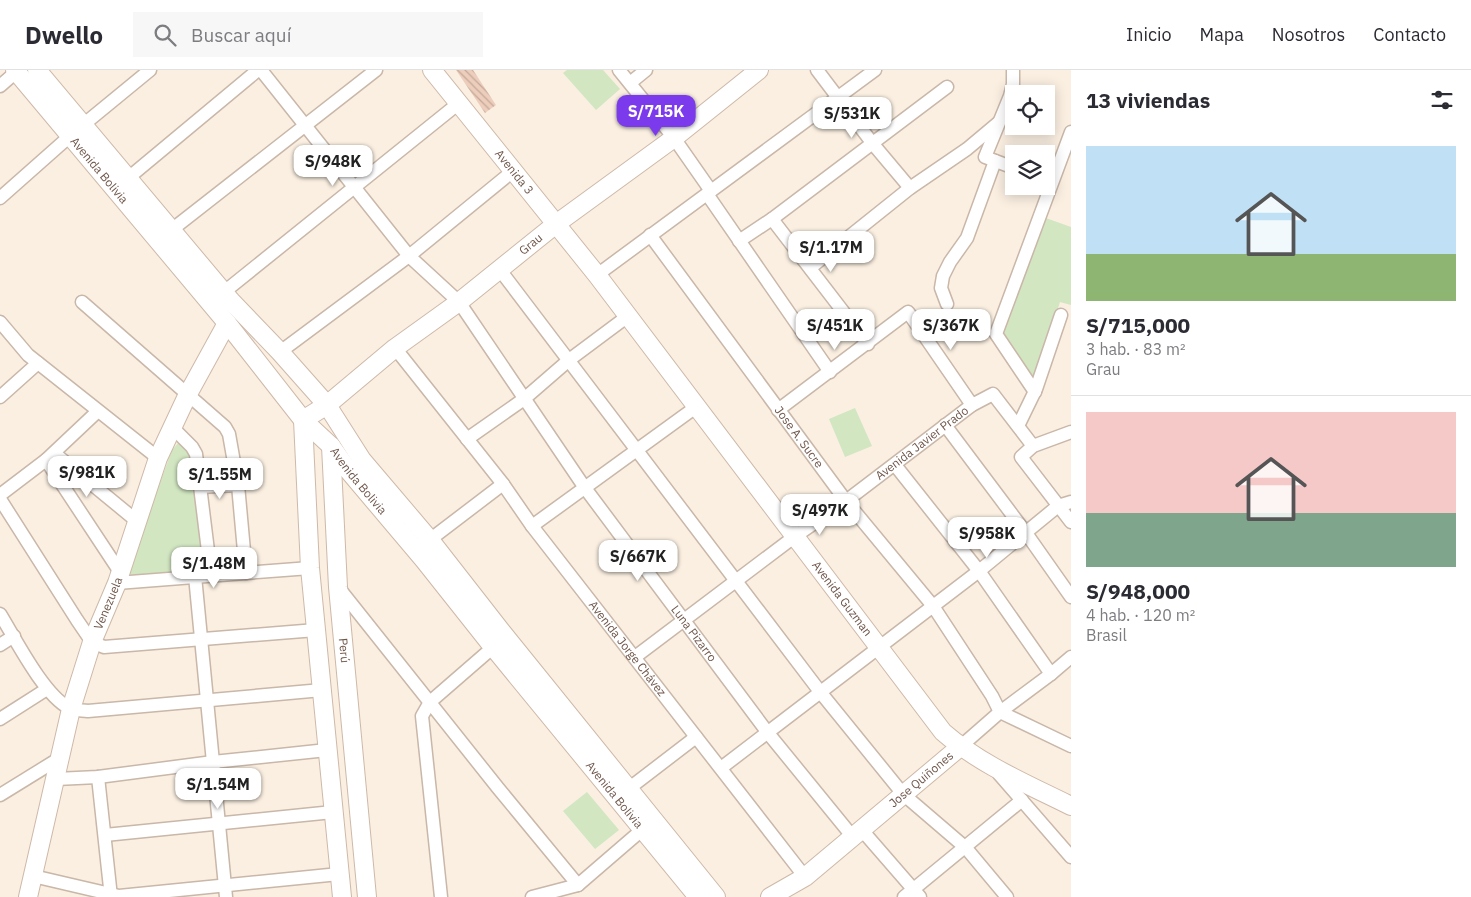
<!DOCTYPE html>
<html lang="es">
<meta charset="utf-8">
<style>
:root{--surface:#fff;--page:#f7f7f7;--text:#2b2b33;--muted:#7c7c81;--line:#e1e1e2;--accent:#7c3aed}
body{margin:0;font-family:"IBM Plex Sans",sans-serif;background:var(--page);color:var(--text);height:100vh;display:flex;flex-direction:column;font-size:19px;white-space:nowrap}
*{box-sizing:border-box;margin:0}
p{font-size:16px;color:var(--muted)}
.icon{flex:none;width:28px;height:28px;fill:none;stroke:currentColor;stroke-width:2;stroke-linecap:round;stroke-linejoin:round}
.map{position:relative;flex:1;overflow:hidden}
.drawer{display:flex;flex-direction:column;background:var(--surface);width:400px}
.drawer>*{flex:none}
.controls{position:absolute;left:1005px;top:15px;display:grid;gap:10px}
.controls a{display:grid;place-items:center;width:50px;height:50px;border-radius:0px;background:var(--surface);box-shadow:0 2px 12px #0003;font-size:25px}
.price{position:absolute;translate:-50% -42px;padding:0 11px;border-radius:10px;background:#fff;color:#222;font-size:16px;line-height:32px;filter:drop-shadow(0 1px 2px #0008)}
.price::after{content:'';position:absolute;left:50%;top:30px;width:15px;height:11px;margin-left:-8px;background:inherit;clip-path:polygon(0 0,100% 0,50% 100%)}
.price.on{background:var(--accent);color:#fff}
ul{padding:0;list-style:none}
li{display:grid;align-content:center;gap:10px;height:265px;padding:0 15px}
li+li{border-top:1px solid var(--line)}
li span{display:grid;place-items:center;height:155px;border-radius:0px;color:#555}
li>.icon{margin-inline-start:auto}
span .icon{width:90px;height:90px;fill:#fffc;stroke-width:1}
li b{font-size:21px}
h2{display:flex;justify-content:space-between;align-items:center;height:60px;padding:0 15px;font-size:21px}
header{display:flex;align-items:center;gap:30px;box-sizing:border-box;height:70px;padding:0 25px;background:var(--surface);border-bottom:1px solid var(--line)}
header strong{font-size:24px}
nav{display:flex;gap:28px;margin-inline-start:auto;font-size:18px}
.search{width:350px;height:45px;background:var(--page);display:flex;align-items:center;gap:12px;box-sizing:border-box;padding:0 18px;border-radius:0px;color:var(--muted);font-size:19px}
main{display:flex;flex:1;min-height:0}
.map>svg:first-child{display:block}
.green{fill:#d1e6c1}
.building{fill:url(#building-back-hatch)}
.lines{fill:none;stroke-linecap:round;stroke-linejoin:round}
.street-casing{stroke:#c9b7a9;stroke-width:15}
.secondary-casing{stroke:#ceb9a9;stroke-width:20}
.street{stroke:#fff;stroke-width:12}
.secondary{stroke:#fff;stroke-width:18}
.labels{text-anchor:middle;stroke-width:4.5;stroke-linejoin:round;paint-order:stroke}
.street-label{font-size:12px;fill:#6f564a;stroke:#fdf4e7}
</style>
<header>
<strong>Dwello</strong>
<div class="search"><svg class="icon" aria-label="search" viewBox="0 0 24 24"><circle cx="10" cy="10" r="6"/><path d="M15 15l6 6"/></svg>Buscar aquí</div>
<nav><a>Inicio</a><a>Mapa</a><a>Nosotros</a><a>Contacto</a></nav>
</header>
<main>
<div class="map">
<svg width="1071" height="827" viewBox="0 0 1071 827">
<defs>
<pattern id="building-back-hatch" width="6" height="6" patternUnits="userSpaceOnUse" patternTransform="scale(1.25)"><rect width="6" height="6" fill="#edcdbb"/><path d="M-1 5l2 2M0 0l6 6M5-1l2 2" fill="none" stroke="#c4a99a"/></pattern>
</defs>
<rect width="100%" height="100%" fill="#faefe1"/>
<!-- green -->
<path class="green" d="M567 0H603L620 19 596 40 563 3Z
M1043 147 1071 157V235L1060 232 1037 304 1032 310 1000 265Z
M855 338 872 376 845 387 829 349Z
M179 372 195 386 204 502 125 507 172 380Z
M587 722 619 760 595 779 563 741Z"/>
<!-- building -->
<path class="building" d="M456 0H473L496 35 485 43Z"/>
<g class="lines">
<!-- street casing -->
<g class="street-casing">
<g id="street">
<path id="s1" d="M261 0 409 186 459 232 585 418 768 663 852 766"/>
<path d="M619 0 674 68 711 121"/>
<path d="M817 0 873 74 910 118"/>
<path d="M1013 0V14L1010 26 985 87 1014 98"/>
<path d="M630 13 646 0"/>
<path d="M0 16 16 2"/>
<path d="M83 55 150 0"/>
<path d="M121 114 258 0"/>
<path d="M707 124 830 302"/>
<path d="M0 128 70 66"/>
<path d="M772 149 868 274"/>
<path d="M165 165 376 0"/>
<path id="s2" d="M650 165 846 431 933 536 992 626 1000 642 1071 676"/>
<path d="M739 171 772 149 947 17"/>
<path d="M810 198 910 118 967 79 998 53"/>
<path d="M500 200 821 623 903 724 966 778 1007 827"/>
<path d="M597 205 875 0"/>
<path d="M224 222 459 33"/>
<path d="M82 232 225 357 229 364 238 415 246 503"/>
<path d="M947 234 941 218 943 206 950 192 967 168 995 91"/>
<path d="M0 252 28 285 158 388"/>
<path id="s3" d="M395 278 503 414 532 456 805 807"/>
<path d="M280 282 409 186 513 101"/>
<path d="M1035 322 996 264 1071 62"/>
<path d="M0 327 38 293"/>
<path d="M778 340 908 242 972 335"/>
<path d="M945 355 1026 463 1071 527"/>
<path d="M1018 356 1036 319 1061 245"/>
<path d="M173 358 192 377 196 384 211 505"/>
<path d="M1071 362 1033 376 1021 387 1071 452"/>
<path d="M467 369 524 329 569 290 628 246"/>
<path d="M54 383 138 452"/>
<path d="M46 390 120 502"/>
<path d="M895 395 979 501 1051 604"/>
<path d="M200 417 238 415"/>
<path d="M0 425 46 390 98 341"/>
<path d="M0 429 77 550 92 572 104 577 316 560"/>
<path d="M532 456 696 337"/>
<path d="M423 475 503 414"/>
<path d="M195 506 226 827"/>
<path d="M117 513 310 498"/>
<path d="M338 517 498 718 578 815"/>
<path d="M0 544C16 570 43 624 69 638 75 641 82 640 88 641L322 620"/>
<path d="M0 575 14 566"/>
<path id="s4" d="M635 587 794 467 846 431 972 335 993 324 1033 376"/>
<path d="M0 649 47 619"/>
<path d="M960 677 1000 642 1051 604 1071 587"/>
<path d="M721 698 979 501 1058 436 1071 432"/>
<path d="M999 704 1071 787"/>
<path d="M98 707 111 827"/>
<path d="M56 709 98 707 213 692 327 680"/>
<path d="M623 723 696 667"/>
<path d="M0 725 60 688"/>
<path d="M861 759 920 827"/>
<path d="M105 765 333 742"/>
<path d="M33 806 119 826 339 804"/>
<path d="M441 827 422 646 430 632 498 573"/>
<path d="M532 827 578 815 643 759"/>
<path d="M904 827 1022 730"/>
</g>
</g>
<!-- secondary casing -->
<g class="secondary-casing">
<g id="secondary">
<path id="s5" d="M15 0 227 253 303 350 331 376 348 400 424 490 489 572 698 827"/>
<path d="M37 0 231 231 280 282 327 335 362 390 430 470 501 561 716 827"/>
<path id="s6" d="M432 0 597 205 943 662C981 695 1027 714 1071 736"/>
<path id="s7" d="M303 350 327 335 395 278 459 232 556 154 674 68 759 0"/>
<path d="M303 350 310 498 342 827"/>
<path id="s8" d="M331 376 338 517 367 827"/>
<path id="s9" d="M28 827 71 639 92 572 117 513 158 388 188 324 227 253"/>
<path id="s10" d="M770 827 805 807 960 677"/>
</g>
</g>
<!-- street -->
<use href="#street" class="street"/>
<!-- secondary -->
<use href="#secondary" class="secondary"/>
</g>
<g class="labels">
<!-- street labels -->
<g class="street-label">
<text dy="4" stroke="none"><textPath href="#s5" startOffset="131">Avenida Bolivia</textPath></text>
<text dy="4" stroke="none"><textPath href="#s6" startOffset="131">Avenida 3</textPath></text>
<text dy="4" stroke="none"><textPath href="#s7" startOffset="288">Grau</textPath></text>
<text dy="4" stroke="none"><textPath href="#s2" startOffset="251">Jose A. Sucre</textPath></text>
<text dy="4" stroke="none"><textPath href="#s4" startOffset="358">Avenida Javier Prado</textPath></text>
<text dy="4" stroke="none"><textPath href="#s5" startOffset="536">Avenida Bolivia</textPath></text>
<text dy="4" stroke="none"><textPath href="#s6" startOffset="669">Avenida Guzman</textPath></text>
<text dy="4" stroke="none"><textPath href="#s9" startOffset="305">Venezuela</textPath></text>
<text dy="4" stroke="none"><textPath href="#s1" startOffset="712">Luna Pizarro</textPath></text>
<text dy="4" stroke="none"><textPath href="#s3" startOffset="380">Avenida Jorge Chávez</textPath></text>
<text dy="4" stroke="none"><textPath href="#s8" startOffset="205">Perú</textPath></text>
<text dy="4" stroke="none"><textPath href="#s10" startOffset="192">Jose Quiñones</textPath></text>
<text dy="4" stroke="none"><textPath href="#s5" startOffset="941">Avenida Bolivia</textPath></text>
</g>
</g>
</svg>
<div class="controls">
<a><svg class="icon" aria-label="locate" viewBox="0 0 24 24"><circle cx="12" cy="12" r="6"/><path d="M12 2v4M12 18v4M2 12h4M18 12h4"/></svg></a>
<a><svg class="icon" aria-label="layers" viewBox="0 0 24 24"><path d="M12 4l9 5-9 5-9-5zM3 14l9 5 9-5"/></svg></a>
</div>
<b class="price on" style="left:656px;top:67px">S/715K</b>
<b class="price" style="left:852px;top:69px">S/531K</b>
<b class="price" style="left:333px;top:117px">S/948K</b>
<b class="price" style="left:831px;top:203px">S/1.17M</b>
<b class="price" style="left:835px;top:281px">S/451K</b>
<b class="price" style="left:951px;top:281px">S/367K</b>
<b class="price" style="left:87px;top:428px">S/981K</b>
<b class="price" style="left:220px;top:430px">S/1.55M</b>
<b class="price" style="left:820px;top:466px">S/497K</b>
<b class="price" style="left:987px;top:489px">S/958K</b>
<b class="price" style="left:638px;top:512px">S/667K</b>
<b class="price" style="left:214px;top:519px">S/1.48M</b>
<b class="price" style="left:218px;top:740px">S/1.54M</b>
</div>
<section class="drawer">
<h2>13 viviendas<svg class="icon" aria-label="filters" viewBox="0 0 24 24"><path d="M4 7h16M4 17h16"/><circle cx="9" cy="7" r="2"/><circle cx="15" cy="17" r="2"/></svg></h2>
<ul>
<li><span style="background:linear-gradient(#bfe0f5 70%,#8fb573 0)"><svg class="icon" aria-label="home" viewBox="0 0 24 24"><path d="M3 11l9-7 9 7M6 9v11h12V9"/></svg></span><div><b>S/715,000</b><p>3 hab. · 83 m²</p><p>Grau</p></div></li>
<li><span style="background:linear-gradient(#f6c9c9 65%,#7fa58c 0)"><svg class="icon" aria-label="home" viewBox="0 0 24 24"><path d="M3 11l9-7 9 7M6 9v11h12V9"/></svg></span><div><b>S/948,000</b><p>4 hab. · 120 m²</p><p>Brasil</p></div></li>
</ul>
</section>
</main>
